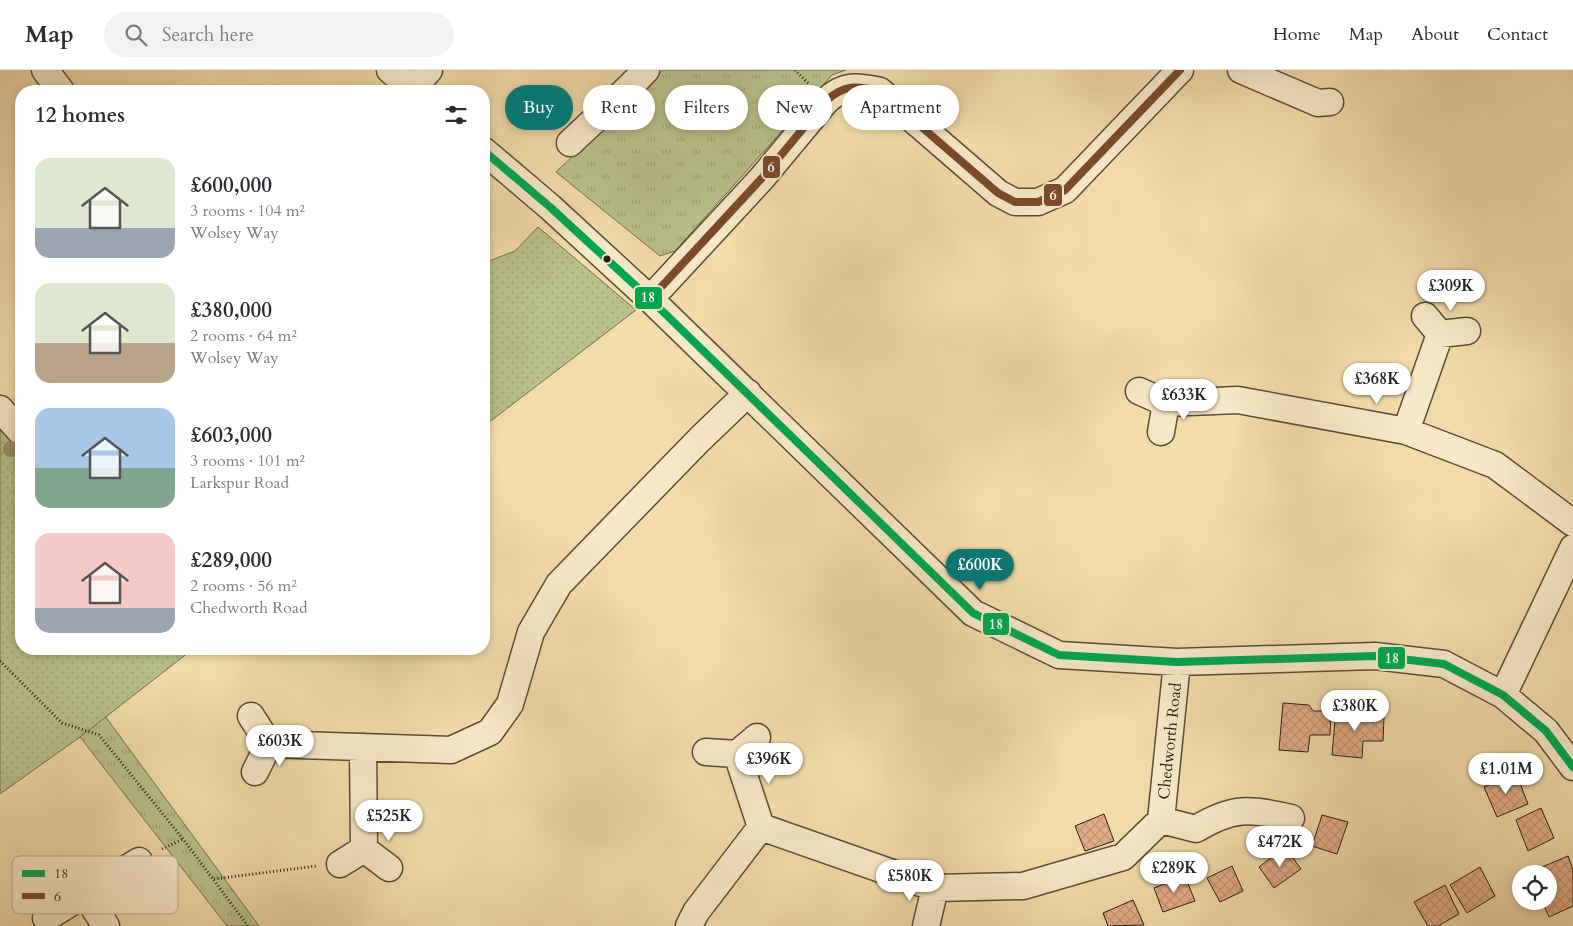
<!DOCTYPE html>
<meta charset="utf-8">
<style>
:root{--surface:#fff;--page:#f2f2f3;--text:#2b2b33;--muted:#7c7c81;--line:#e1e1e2;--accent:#0f766e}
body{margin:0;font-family:Cardo,serif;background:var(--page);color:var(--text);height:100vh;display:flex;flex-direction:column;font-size:19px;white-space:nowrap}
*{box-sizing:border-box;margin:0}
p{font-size:16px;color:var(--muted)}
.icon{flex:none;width:28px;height:28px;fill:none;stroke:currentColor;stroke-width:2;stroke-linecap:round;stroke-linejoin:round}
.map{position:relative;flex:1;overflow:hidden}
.panel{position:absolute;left:15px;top:15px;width:475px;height:570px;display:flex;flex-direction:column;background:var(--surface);border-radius:20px;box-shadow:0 2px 8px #0003}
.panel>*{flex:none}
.banner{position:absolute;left:505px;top:15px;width:475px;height:45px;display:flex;gap:10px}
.controls{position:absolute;left:1512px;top:795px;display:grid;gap:10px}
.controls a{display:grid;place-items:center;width:45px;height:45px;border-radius:50%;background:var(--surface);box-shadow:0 2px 8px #0003;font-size:25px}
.price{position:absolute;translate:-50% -42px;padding:0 11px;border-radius:18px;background:#fff;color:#222;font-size:16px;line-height:32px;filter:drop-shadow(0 1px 2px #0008)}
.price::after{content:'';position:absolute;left:50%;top:30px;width:15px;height:11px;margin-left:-8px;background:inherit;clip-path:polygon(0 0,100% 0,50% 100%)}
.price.selected{background:var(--accent);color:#fff}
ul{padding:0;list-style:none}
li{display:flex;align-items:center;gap:15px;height:125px;padding:0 20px}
li span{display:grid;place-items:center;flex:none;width:140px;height:100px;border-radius:15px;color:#555}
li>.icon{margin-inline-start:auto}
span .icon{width:60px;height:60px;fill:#fffc;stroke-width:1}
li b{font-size:21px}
h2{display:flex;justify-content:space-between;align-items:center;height:60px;padding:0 20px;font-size:21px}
.tag{padding:0 18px;border-radius:22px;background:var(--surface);box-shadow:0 2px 8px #0003;font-size:18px;line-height:45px}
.tag.selected{background:var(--accent);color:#fff}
header{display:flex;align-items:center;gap:30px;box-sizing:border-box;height:70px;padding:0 25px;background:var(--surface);border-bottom:1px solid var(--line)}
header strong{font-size:24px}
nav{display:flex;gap:28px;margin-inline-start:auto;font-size:18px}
.search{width:350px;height:45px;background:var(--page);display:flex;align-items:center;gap:12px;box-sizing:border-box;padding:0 18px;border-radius:28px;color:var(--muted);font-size:19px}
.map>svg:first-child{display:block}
.grass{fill:url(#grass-tufts);stroke:#706e4e}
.park{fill:url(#park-dots);stroke:#706e4e}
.building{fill:url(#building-cross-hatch);stroke:#281d14}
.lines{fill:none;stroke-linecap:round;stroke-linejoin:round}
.minor-casing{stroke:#5a4d39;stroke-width:29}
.path{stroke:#281d14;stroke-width:3;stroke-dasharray:1 2.5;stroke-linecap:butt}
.minor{stroke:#f7e8c7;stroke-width:26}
.bus-1-casing{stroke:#f7e8c7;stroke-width:11}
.bus-2-casing{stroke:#f7e8c7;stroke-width:11}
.bus-1{stroke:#00a651;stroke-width:8}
.bus-2{stroke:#7a4b2a;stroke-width:8}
.tree{fill:#9b8e6a}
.bus-dot{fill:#281d14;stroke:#f7e8c7;stroke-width:2}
.labels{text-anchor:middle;stroke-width:4.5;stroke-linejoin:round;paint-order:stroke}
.street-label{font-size:16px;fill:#281d14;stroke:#f7e8c7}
.key{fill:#f7e8c7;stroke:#b9ab91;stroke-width:1}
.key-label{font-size:14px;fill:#281d14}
.line-badge{stroke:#f7e8c7;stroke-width:2}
.badge-label{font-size:14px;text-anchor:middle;font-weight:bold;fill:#fff}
</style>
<header>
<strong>Map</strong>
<div class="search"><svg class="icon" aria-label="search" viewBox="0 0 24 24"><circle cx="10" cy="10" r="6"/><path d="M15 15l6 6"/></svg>Search here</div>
<nav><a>Home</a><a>Map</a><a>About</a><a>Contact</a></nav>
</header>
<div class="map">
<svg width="1573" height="856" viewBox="0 0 1573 856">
<defs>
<pattern id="grass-tufts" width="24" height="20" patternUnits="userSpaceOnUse" patternTransform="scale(1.25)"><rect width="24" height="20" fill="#b9c089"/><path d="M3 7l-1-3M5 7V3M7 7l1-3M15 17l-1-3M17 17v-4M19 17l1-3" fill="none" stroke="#9fa575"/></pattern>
<pattern id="park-dots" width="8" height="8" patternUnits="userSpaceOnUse" patternTransform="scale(1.25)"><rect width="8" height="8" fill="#b9c089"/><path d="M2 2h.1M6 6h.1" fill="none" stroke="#9fa575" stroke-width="1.8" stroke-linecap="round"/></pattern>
<pattern id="building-cross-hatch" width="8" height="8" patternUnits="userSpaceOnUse" patternTransform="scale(1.25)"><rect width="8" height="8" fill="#e4ad86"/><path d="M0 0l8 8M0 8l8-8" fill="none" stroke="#c49473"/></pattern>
</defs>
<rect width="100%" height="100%" fill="#f2dca9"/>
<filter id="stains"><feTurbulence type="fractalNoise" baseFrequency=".004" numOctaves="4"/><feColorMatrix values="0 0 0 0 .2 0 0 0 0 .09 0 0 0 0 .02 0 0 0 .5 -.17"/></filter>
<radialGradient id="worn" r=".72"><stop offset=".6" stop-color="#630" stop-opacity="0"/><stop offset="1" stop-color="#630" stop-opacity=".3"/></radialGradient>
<!-- grass -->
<path class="grass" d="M663 0H846L832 5 675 181 660 186 556 102Z
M105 646 259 856H227L80 667Z"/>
<!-- park -->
<path class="park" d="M538 157 636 240 484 356V193L515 181Z
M0 351 21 373V579H193L80 667 0 724Z"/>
<!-- building -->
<path class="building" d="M1283 633 1309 635 1313 641H1331L1330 665H1310L1308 682 1279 680Z
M1336 639 1362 641 1366 647H1384L1383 671H1363L1362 688 1332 685Z
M1516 703 1528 734 1497 747 1484 717Z
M1541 738 1554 768 1528 781 1516 750Z
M1104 744 1114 771 1085 781 1075 756Z
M1322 745 1348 752 1337 784 1312 776Z
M1285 777 1301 799 1274 818 1259 797Z
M1568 786 1573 800V836L1549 847 1542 831H1549V804H1537L1535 800Z
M1232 796 1243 821 1220 832 1207 808Z
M1480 797 1495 826 1467 843 1450 815Z
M1185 806 1195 831 1163 842 1154 818Z
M1445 815 1459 844 1438 856H1428L1414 832Z
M1133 830 1144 855 1108 856 1103 843Z"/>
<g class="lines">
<!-- minor casing -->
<g class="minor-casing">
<path id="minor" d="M45 0 61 21
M390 0 415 21
M1241 0 1318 33 1330 32
M412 19 429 0
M570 73C595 49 622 26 646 0
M484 81 550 137 650 229 973 543 1059 585 1177 592 1375 586 1444 594 1503 625 1546 661 1573 697
M650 229 762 108 826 31C844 14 857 16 880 21L998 123 1015 132H1038L1065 120 1180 0
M1440 264 1467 261
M1139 321 1166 333 1238 330 1406 361 1495 395 1573 453
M0 339 21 362
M1406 361 1440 264 1425 246
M1161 362 1166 333
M1503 625 1573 478
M251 646 269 674 451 680 490 662 510 634 531 562 559 514 700 369 748 323
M757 667 737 684 761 757
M706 682 737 684
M255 702 269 674
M1161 750 1196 759C1232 737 1250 738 1291 748
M364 779 389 798
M340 794 364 779 363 677
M46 848 85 824
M106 856 85 824 139 791
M689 856 696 842 761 757 935 818 1023 816 1123 787 1161 750 1177 592
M926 856 935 818"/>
</g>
<!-- path -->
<path class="path" d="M795 0 808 13
M0 591 62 653 99 665 183 769 248 856
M162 779 183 769
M214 809 317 796"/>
<!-- minor -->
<use href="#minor" class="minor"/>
<!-- bus-1 casing -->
<g class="bus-1-casing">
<path id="bus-1" d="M484 81 550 137 650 229 973 543 1059 585 1177 592 1375 586 1444 594 1503 625 1546 661 1573 697"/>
</g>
<!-- bus-2 casing -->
<g class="bus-2-casing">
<path id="bus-2" d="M650 229 762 108 826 31C844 14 857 16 880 21L998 123 1015 132H1038L1065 120 1180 0"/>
</g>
<!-- bus-1 -->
<use href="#bus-1" class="bus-1"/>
<!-- bus-2 -->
<use href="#bus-2" class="bus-2"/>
</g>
<!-- trees -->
<circle class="tree" cx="11" cy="379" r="8"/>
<!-- markers -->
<circle class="bus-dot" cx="607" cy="189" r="4.5"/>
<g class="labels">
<!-- street labels -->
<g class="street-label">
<text transform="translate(1169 671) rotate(-84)" y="6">Chedworth Road</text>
</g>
</g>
<!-- legend -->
<rect x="12" y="786" width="166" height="58" rx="8" class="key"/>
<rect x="22" y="800" width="23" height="7" fill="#00a651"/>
<rect x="22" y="823" width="23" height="6" fill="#7a4b2a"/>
<g class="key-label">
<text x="54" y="808">18</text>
<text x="54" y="831">6</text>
</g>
<g class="line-badge">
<rect x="762" y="85" width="19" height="24" rx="5" fill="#7a4b2a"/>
<rect x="1043" y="113" width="20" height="24" rx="5" fill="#7a4b2a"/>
<rect x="634" y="216" width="29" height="24" rx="5" fill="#00a651"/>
<rect x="982" y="542" width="28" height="24" rx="5" fill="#00a651"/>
<rect x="1377" y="576" width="29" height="24" rx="5" fill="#00a651"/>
</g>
<g class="badge-label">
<text x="771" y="102">6</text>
<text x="1053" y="130">6</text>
<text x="648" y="232">18</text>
<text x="996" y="559">18</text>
<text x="1392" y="593">18</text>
</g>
<rect width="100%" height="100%" filter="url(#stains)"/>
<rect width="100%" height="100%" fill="url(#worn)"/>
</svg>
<div class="controls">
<a><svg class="icon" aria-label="locate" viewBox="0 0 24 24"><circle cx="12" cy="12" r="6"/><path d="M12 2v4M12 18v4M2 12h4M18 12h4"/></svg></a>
</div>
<b class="price" style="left:1451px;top:242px">£309K</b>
<b class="price" style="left:1377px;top:335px">£368K</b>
<b class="price" style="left:1184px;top:351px">£633K</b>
<b class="price selected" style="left:980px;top:521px">£600K</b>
<b class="price" style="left:1355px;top:662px">£380K</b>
<b class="price" style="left:280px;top:697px">£603K</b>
<b class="price" style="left:769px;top:715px">£396K</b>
<b class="price" style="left:1506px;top:725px">£1.01M</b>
<b class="price" style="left:389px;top:772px">£525K</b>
<b class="price" style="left:1280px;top:798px">£472K</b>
<b class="price" style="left:1174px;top:824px">£289K</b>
<b class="price" style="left:910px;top:832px">£580K</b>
<div class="banner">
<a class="tag selected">Buy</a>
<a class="tag">Rent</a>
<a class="tag">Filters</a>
<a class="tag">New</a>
<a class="tag">Apartment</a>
</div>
<section class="panel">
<h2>12 homes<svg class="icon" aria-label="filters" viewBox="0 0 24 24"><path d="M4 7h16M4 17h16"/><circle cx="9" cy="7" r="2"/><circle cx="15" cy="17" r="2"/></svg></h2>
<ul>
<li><span style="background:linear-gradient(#dfe7d0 70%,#9aa5b1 0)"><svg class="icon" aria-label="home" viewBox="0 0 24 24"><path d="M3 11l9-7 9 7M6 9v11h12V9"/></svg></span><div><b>£600,000</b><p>3 rooms · 104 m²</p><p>Wolsey Way</p></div></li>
<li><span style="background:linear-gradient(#dfe7d0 60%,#b9a48a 0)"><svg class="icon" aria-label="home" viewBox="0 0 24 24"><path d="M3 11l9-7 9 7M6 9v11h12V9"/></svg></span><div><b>£380,000</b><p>2 rooms · 64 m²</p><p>Wolsey Way</p></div></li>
<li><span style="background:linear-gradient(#a9c7e8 60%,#7fa58c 0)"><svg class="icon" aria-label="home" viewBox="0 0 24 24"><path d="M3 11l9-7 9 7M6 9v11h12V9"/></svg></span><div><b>£603,000</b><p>3 rooms · 101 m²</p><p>Larkspur Road</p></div></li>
<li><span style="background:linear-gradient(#f6c9c9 75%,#9aa5b1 0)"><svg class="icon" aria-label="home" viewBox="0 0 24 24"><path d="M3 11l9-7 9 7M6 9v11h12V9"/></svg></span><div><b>£289,000</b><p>2 rooms · 56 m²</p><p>Chedworth Road</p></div></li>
</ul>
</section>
</div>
